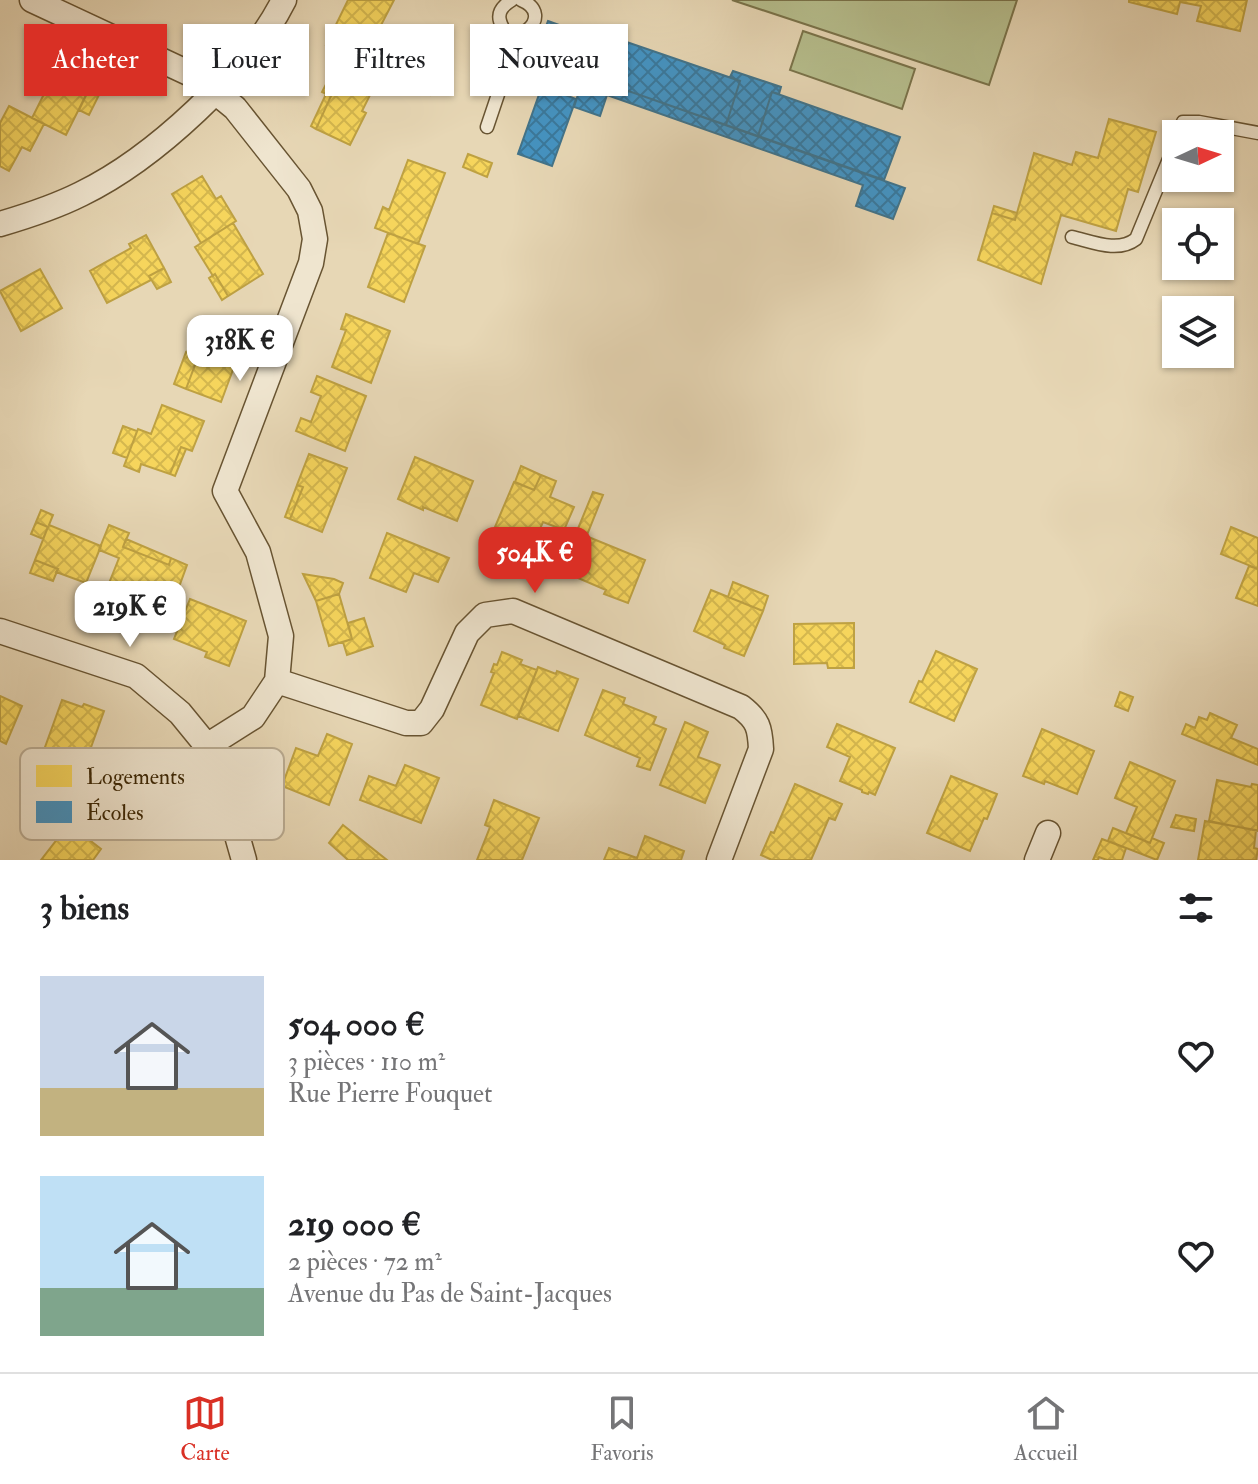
<!DOCTYPE html>
<html lang="fr">
<meta charset="utf-8">
<style>
:root{--surface:#fff;--page:#f2f2f2;--text:#202124;--muted:#757577;--line:#e0e0e0;--accent:#d93025}
body{margin:0;font-family:"IM FELL Double Pica",serif;background:var(--page);color:var(--text);height:100vh;display:flex;flex-direction:column;font-size:30px;white-space:nowrap}
*{box-sizing:border-box;margin:0}
p{font-size:26px;color:var(--muted)}
.icon{flex:none;width:44px;height:44px;fill:none;stroke:currentColor;stroke-width:2;stroke-linecap:round;stroke-linejoin:round}
.map{position:relative;height:860px;overflow:hidden}
.side{display:flex;flex-direction:column;background:var(--surface);flex:1}
.side>*{flex:none}
.hud{position:absolute;left:24px;top:24px;width:800px;height:72px;display:flex;gap:16px}
.needle{width:52px;rotate:86deg}
.buttons{position:absolute;left:1162px;top:120px;display:grid;gap:16px}
.buttons a{display:grid;place-items:center;width:72px;height:72px;border-radius:0px;background:var(--surface);box-shadow:0 2px 6px #0004;font-size:40px}
.price{position:absolute;translate:-50% -68px;padding:0 18px;border-radius:16px;background:#fff;color:#222;font-size:26px;line-height:52px;filter:drop-shadow(0 2px 4px #0008)}
.price::after{content:'';position:absolute;left:50%;top:48px;width:24px;height:18px;margin-left:-12px;background:inherit;clip-path:polygon(0 0,100% 0,50% 100%)}
.price.active{background:var(--accent);color:#fff}
ul{padding:0;list-style:none}
li{display:flex;align-items:center;gap:24px;height:200px;padding:0 40px}
li span{display:grid;place-items:center;flex:none;width:224px;height:160px;border-radius:0px;color:#555}
li>.icon{margin-inline-start:auto}
span .icon{width:96px;height:96px;fill:#fffc;stroke-width:1}
li b{font-size:34px}
h2{display:flex;justify-content:space-between;align-items:center;height:96px;padding:0 40px;font-size:34px}
.pill{padding:0 28px;border-radius:0px;background:var(--surface);box-shadow:0 2px 6px #0004;font-size:28px;line-height:72px}
.pill.active{background:var(--accent);color:#fff}
.tabs{display:flex;justify-content:space-around;align-items:center;height:112px;border-top:2px solid var(--line);background:var(--surface);font-size:22px;color:var(--muted)}
.tabs a{display:grid;justify-items:center;gap:4px}
.tabs .active{color:var(--accent)}
.map>svg:first-child{display:block}
.green{fill:#b6be8d;stroke:#7a734a;stroke-width:2}
.homes{fill:url(#homes-cross-hatch);stroke:#bea142;stroke-width:2}
.schools{fill:url(#schools-cross-hatch);stroke:#41738a;stroke-width:2}
.lines{fill:none;stroke-linecap:round;stroke-linejoin:round}
.lane-casing{stroke:#685432;stroke-width:15}
.street-casing{stroke:#685432;stroke-width:27}
.lane{stroke:#efe5cf;stroke-width:12}
.street{stroke:#efe5cf;stroke-width:24}
.key{fill:#efe5cf;stroke:#baac93;stroke-width:2}
.key-label{font-size:22px;fill:#3d2806}
</style>
<div class="map">
<svg width="1258" height="860" viewBox="0 0 1258 860">
<defs>
<pattern id="homes-cross-hatch" width="8" height="8" patternUnits="userSpaceOnUse" patternTransform="scale(2)"><rect width="8" height="8" fill="#f6d55c"/><path d="M0 0l8 8M0 8l8-8" fill="none" stroke="#d4b74e"/></pattern>
<pattern id="schools-cross-hatch" width="8" height="8" patternUnits="userSpaceOnUse" patternTransform="scale(2)"><rect width="8" height="8" fill="#4393c3"/><path d="M0 0l8 8M0 8l8-8" fill="none" stroke="#39789c"/></pattern>
</defs>
<rect width="100%" height="100%" fill="#e7d7b5"/>
<filter id="stains"><feTurbulence type="fractalNoise" baseFrequency=".0025" numOctaves="4"/><feColorMatrix values="0 0 0 0 .2 0 0 0 0 .09 0 0 0 0 .02 0 0 0 .5 -.17"/></filter>
<radialGradient id="worn" r=".72"><stop offset=".6" stop-color="#630" stop-opacity="0"/><stop offset="1" stop-color="#630" stop-opacity=".3"/></radialGradient>
<!-- green -->
<path class="green" d="M732 0H1017L989 85Z
M803 31 915 69 902 109 790 70Z"/>
<!-- homes -->
<path class="homes" d="M348 0H394L362 62 326 45Z
M1129 0H1247L1240 31 1197 21 1201 6 1180 2 1177 14 1129 2Z
M335 67 375 85 362 111 366 113 350 145 316 129 331 96 322 92Z
M57 68 91 85 66 135 32 118Z
M415 75 435 85 430 95 410 86Z
M91 85 101 91 89 115 79 110Z
M326 94 331 96 316 129 311 126Z
M9 106 44 124 30 151 22 147 9 171 0 166V123Z
M1109 119 1156 132 1138 192 1128 189 1116 231 1061 215 1041 284 978 260 992 213 1015 220 1034 153 1072 165 1076 152 1098 158Z
M468 154 492 163 487 177 463 167Z
M408 160 445 173 418 244 375 228 383 207 389 210Z
M202 176 216 199 221 196 236 221 201 243 172 194Z
M994 206 1017 213 1015 220 992 213Z
M233 223 263 274 228 296 215 274 213 276 195 247Z
M388 233 425 246 404 302 368 287Z
M146 235 164 268 149 276 151 280 107 303 90 271 131 248 129 244Z
M164 268 171 282 157 289 149 276Z
M40 269 62 308 21 331 0 291Z
M215 274 228 296 222 300 209 278Z
M346 314 390 331 371 383 332 367 346 330 341 329Z
M201 321 245 337 221 402 186 389 198 357 187 352Z
M186 352 198 357 186 389 174 384Z
M317 376 366 396 345 451 296 431 301 418 311 422 321 396 311 392Z
M162 405 204 421 192 451 181 447 170 474 141 464 139 472 124 466 138 429 151 434Z
M123 426 137 431 127 458 113 453Z
M181 447 186 449 175 476 170 474Z
M309 454 347 468 322 532 290 519 303 487 297 485Z
M415 457 473 481 457 521 423 507V510L398 499Z
M521 466 541 475 534 490 515 482Z
M541 475 556 481 550 497 574 507 564 530 543 522 534 542 511 533 510 537 504 534 505 531 495 527 514 482 534 490Z
M297 485 303 487 290 519 285 517Z
M593 492 603 495 587 535 577 531Z
M41 510 53 515 49 525 101 546 86 583 56 572 58 569 35 560 48 527 36 522Z
M36 522 48 527 43 539 31 534Z
M109 525 129 533 123 547 169 565 171 558 187 565 171 609 132 594 122 620 98 611 119 558 99 550Z
M1231 527 1258 538V569L1221 554Z
M387 533 449 558 438 582 414 573 406 592 370 578Z
M586 536 645 560 628 603 604 594 606 590 571 575Z
M126 539 171 558 169 565 123 547Z
M35 560 58 569 53 581 30 573Z
M1249 566 1258 569V606L1236 598Z
M303 574 334 579 343 583 339 594 316 601Z
M733 582 768 596 763 611 728 597Z
M711 590 763 611 744 656 724 648 725 645 694 631Z
M339 594 352 639 329 646 316 601Z
M190 599 246 621 229 666 205 657 207 652 174 639Z
M364 618 373 646 347 655 343 642 352 639 348 623Z
M854 623V668H828L827 663 794 664V624Z
M936 651 977 669 954 721 910 702 919 681 922 682Z
M502 652 522 660 520 664 537 670 517 719 481 705 494 673 491 672 494 664 497 665Z
M538 667 556 674 557 671 578 679 558 731 518 716Z
M603 690 625 698 623 704 656 717 653 724 666 729 650 770 637 766 640 758 585 735Z
M1120 692 1133 697 1128 711 1115 706Z
M0 696 22 706 6 744 0 741Z
M62 700 82 707 84 704 104 711 85 764 44 750Z
M1210 713 1237 725 1231 738 1258 749V765L1182 734 1186 724 1195 728 1199 717 1207 720Z
M685 722 708 732 698 757 720 765 705 803 660 785Z
M837 724 895 748 875 795 869 792 868 794 862 792V790L840 781 850 757 827 747Z
M1042 729 1094 751 1077 794 1045 781 1044 784 1023 776Z
M327 734 352 744 329 805 282 786 296 748 318 756Z
M1130 762 1175 781 1150 843 1126 833 1137 807 1115 798Z
M405 765 439 778 421 823 360 800 369 776 396 786Z
M951 776 997 794 987 819 984 818 970 851 927 833Z
M1217 780 1251 787 1252 784 1258 785V831L1209 821Z
M795 784 842 804 835 820 829 818 811 860H772L761 855 771 832 774 833Z
M494 800 539 818 522 860H477L490 827 485 825Z
M1176 815 1196 819 1194 831 1171 827Z
M1205 821 1256 830 1254 848 1258 849 1256 860H1198Z
M69 824 101 849 93 860H41Z
M343 825 387 860H348L329 843Z
M1113 828 1150 843 1152 838 1164 843 1157 860 1108 841Z
M645 836 684 851 681 860H604L609 848 637 858Z
M1102 839 1126 848 1122 860H1107L1099 857 1098 860H1093Z"/>
<!-- schools -->
<path class="schools" d="M548 21 584 34 586 28 740 81 726 125 611 85 613 79 536 53Z
M586 70 613 79 611 85 905 188 893 219 856 206 863 185 607 95 600 116 574 107Z
M733 71 781 87 779 94 772 92 758 136 726 125 740 81 730 77Z
M542 86 576 99 552 166 518 154Z
M772 92 900 137 884 180 758 136Z"/>
<g class="lines">
<!-- lane casing -->
<g class="lane-casing">
<path id="lane" d="M512 0C504 5 497 11 500 21 509 55 559 16 521 0
M487 127 518 35
M1179 134 1183 122H1199L1258 133
M1072 237C1093 242 1118 253 1136 239L1176 142"/>
</g>
<!-- street casing -->
<g class="street-casing">
<path id="street" d="M32 0 197 77 235 108 299 189 310 211 315 239 311 263 225 491 258 552 281 636 277 681
M0 224C24 217 59 205 81 194 153 159 248 72 284 0
M0 631 136 676 180 713 207 746 225 793 244 860
M207 746 253 717 277 681 406 723H421L432 709 467 633 485 615 513 611 741 707C758 720 760 728 761 749L719 860
M1037 860 1048 833"/>
</g>
<!-- lane -->
<use href="#lane" class="lane"/>
<!-- street -->
<use href="#street" class="street"/>
</g>
<!-- legend -->
<rect x="20" y="748" width="264" height="92" rx="12" class="key"/>
<rect x="36" y="765" width="36" height="22" fill="#f6d55c"/>
<rect x="36" y="801" width="36" height="22" fill="#4393c3"/>
<g class="key-label">
<text x="86" y="784">Logements</text>
<text x="86" y="820">Écoles</text>
</g>
<rect width="100%" height="100%" filter="url(#stains)"/>
<rect width="100%" height="100%" fill="url(#worn)"/>
</svg>
<div class="buttons">
<a><svg class="needle" viewBox="-14 -14 28 28"><path d="M0-13l5 13h-10z" fill="#e53935"/><path d="M0 13l5-13h-10z" fill="#757577"/></svg></a>
<a><svg class="icon" aria-label="locate" viewBox="0 0 24 24"><circle cx="12" cy="12" r="6"/><path d="M12 2v4M12 18v4M2 12h4M18 12h4"/></svg></a>
<a><svg class="icon" aria-label="layers" viewBox="0 0 24 24"><path d="M12 4l9 5-9 5-9-5zM3 14l9 5 9-5"/></svg></a>
</div>
<b class="price" style="left:240px;top:383px">318K €</b>
<b class="price active" style="left:535px;top:595px">504K €</b>
<b class="price" style="left:130px;top:649px">219K €</b>
<div class="hud">
<a class="pill active">Acheter</a>
<a class="pill">Louer</a>
<a class="pill">Filtres</a>
<a class="pill">Nouveau</a>
</div>
</div>
<section class="side">
<h2>3 biens<svg class="icon" aria-label="filters" viewBox="0 0 24 24"><path d="M4 7h16M4 17h16"/><circle cx="9" cy="7" r="2"/><circle cx="15" cy="17" r="2"/></svg></h2>
<ul>
<li><span style="background:linear-gradient(#c9d6e8 70%,#c2b280 0)"><svg class="icon" aria-label="home" viewBox="0 0 24 24"><path d="M3 11l9-7 9 7M6 9v11h12V9"/></svg></span><div><b>504 000 €</b><p>3 pièces · 110 m²</p><p>Rue Pierre Fouquet</p></div><svg class="icon" aria-label="heart" viewBox="0 0 24 24"><path d="M12 20l-8-8c-3-5 5-10 8-4 3-6 11-1 8 4z"/></svg></li>
<li><span style="background:linear-gradient(#bfe0f5 70%,#7fa58c 0)"><svg class="icon" aria-label="home" viewBox="0 0 24 24"><path d="M3 11l9-7 9 7M6 9v11h12V9"/></svg></span><div><b>219 000 €</b><p>2 pièces · 72 m²</p><p>Avenue du Pas de Saint-Jacques</p></div><svg class="icon" aria-label="heart" viewBox="0 0 24 24"><path d="M12 20l-8-8c-3-5 5-10 8-4 3-6 11-1 8 4z"/></svg></li>
</ul>
</section>
<nav class="tabs">
<a class="active"><svg class="icon" aria-label="map" viewBox="0 0 24 24"><path d="M3 6l6-2 6 2 6-2v14l-6 2-6-2-6 2zM9 4v14M15 6v14"/></svg>Carte</a>
<a><svg class="icon" aria-label="saved" viewBox="0 0 24 24"><path d="M7 4h10v16l-5-4-5 4z"/></svg>Favoris</a>
<a><svg class="icon" aria-label="home" viewBox="0 0 24 24"><path d="M3 11l9-7 9 7M6 9v11h12V9"/></svg>Accueil</a>
</nav>
